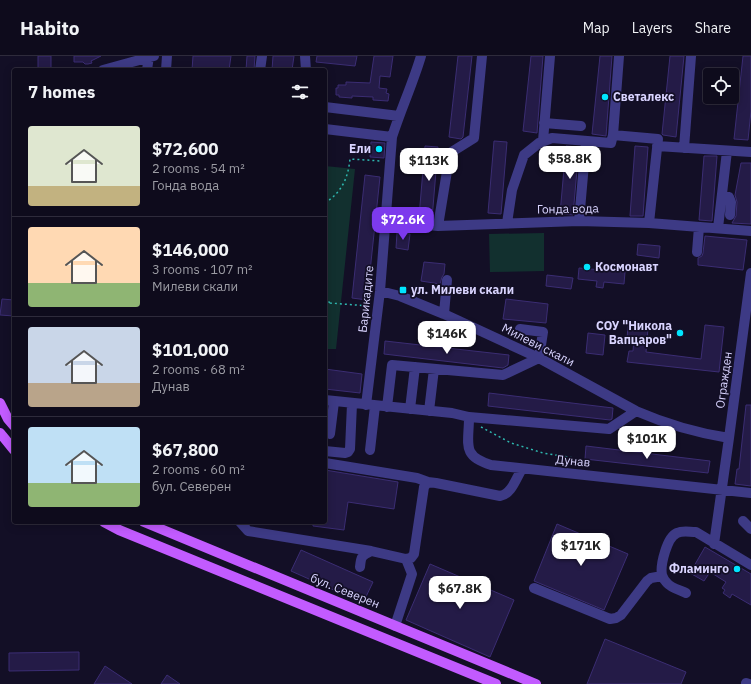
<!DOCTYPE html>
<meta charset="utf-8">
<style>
:root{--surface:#0e0b1c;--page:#171425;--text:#f1f3f6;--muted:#9b9ba3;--line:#2e2b3b;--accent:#7c3aed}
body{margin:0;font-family:"IBM Plex Sans",sans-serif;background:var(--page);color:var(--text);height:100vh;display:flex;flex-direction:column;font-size:15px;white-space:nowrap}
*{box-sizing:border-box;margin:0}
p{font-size:13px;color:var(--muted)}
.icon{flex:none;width:22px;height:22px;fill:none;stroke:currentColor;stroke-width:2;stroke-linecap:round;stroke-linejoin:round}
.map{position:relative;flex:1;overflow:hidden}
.drawer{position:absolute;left:12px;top:12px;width:315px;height:456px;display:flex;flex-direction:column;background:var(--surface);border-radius:4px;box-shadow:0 2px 10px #0003,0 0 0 1px var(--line)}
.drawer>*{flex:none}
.tools{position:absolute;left:703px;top:12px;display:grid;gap:8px}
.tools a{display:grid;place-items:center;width:36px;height:36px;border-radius:4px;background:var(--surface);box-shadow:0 2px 10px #0003,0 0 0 1px var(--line);font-size:20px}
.price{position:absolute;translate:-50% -34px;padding:0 9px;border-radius:8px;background:#fff;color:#222;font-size:13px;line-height:26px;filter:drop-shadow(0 1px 2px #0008)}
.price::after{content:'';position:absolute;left:50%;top:24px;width:12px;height:9px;margin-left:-6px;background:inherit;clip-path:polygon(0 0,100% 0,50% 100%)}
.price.current{background:var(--accent);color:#fff}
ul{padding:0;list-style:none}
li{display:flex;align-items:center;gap:12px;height:100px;padding:0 16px}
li+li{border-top:1px solid var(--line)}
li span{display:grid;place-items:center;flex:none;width:112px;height:80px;border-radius:4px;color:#555}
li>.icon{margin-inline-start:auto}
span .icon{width:48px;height:48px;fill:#fffc;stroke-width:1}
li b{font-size:17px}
h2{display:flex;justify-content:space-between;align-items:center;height:48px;padding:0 16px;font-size:17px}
header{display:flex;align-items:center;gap:24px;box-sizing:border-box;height:56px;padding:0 20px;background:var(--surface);border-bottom:1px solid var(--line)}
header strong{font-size:19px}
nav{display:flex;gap:22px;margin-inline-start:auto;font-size:14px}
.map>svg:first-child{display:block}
.green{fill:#12302f}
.building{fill:#241b47;stroke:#3b2d73}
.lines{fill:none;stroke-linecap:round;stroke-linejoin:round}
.path{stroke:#2fb8b0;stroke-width:1.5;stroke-dasharray:2 3;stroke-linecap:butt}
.minor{stroke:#3d3a85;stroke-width:10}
.major{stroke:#c25bff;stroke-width:10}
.poi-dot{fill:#00e5ff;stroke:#130f26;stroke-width:1.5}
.labels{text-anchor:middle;stroke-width:3.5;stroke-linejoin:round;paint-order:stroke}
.poi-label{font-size:12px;font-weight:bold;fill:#d9d4ff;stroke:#130f26;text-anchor:start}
.street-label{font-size:12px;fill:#d9d4ff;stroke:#130f26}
</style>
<header>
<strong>Habito</strong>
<nav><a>Map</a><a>Layers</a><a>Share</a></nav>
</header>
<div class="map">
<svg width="751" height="628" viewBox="0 0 751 628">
<rect width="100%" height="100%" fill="#130f26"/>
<!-- green -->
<path class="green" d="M325 110 355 113 336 293H325Z
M544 177V215L490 216 489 178Z"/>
<!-- building -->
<path class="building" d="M38 0H51V14H38Z
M74 0H101L91 5 92 7 88 8H85L83 6H74Z
M193 0H231L229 14H192Z
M247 0H255L254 14H246Z
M273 0H294L292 14H272Z
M317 0H357L355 10 316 6Z
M374 0H393L390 21 380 20 379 32 387 33 386 37 389 38 388 45 373 44V41L352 40V42L339 41V39H336V32H338V29H346V26L370 27Z
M458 0H472L463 81 461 83 449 81Z
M531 0H543L537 77 523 75Z
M600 0H612L606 80 592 78Z
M670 0H684L676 81 663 79 662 78Z
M743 0H751V55L748 84 734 83Z
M494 85 507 86 501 158 488 157Z
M371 86 385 87 384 102 370 101Z
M425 90 438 91 432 163 419 161Z
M566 90 579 91 573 159 560 158Z
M635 90 648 91 643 160H630Z
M704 100H717L712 165 699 164Z
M741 107H751V168L732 167 736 160 737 146 735 139Z
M365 119 380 121 367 244 352 242Z
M397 177 410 178 408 194 396 192Z
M705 180 747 184 743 214 698 209V202L702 200 703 197Z
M638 188 660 190 659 202 637 199Z
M424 206 445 208 444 218 442 221 440 228 421 225Z
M579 212 625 216 624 228 604 226 603 232 596 231 597 225 578 223Z
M547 219 573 222 571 233 546 230Z
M2 243 14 244V260L0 259Z
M506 243 548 248 546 267 503 263Z
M705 269 724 271 719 316 627 306 629 295H633L634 283H627L628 270 648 272 646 296 701 303Z
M588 277 605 279 603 299 586 297Z
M385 285 509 299 508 309 503 312 384 298Z
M325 313 362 318 360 337 325 333Z
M489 337 613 352 612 363 610 364 488 350Z
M746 349H751V430L735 428 737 413H739Z
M586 390 710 405 708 417 585 403Z
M325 414 398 426 394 453 348 446 344 474 313 470V466H325Z
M557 468 628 498 604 554 534 525Z
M705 491 751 518V549L732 538 730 542 723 537 725 534 722 532 726 526 710 516 704 525 690 517Z
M301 494 373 526 363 547 291 515Z
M430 508 514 544 490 601 406 564Z
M605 583 686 616 681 628H587Z
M79 596V614L9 615V597Z
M105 610 132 628H94Z
M167 619 180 628H161Z"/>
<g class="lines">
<!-- path -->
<path class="path" d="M325 147C342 136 348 122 350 103L381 105
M325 242 330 247
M325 248 330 247 369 250
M481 371 511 387 543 397 574 402"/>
<!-- minor -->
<path class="minor" d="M305 0 306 14
M103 14 154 0
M147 14 149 0
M166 14 167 0
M260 14 262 0
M325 51 399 60
M544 67 581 70
M325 73 392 81
M613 79 619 0
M543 85 550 0
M657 90 751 96
M684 92 691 0
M722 140 729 141 731 146 730 159
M386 165 438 170 579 165 649 167 751 175
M579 165 586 85
M507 167 512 134 524 99 539 87 552 82 611 87 613 79 658 83 649 167
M438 170 450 97 474 82 482 0
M718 172 727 95
M697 196 699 171
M380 235 400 240 444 258 539 302 636 355C666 368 697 377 729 382
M444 258 447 224
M325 344 452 357 469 361C469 388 461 400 491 409L751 437
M366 349 380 235 392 81C401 53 413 27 421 0
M387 351 392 309 503 319 539 302 543 276 520 273
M410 353 415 311
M429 355 434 313
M469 361 609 373 636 355
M330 378 334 346
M370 394 375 350
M325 395 345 397 348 396 350 393 352 348
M325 407 417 422 428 426 436 427 500 440C512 438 516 422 522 413
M743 465 751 473
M240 466 248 475 371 495 406 503 411 502 414 498 424 431 428 426
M714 488 729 382 751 217
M360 511C361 501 361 500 371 495
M534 532 610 563 616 562 621 559 647 525 651 522 662 520
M686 537C680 534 671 532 667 527 665 525 663 522 662 519 660 509 667 481 677 477 683 474 689 476 696 476L751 509
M395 570 412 518 406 503
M746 627 749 628"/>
<!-- major -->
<path class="major" d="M0 347 8 363 14 370
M0 377 14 394
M104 466 119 474 496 628
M144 466 536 628"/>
</g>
<!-- markers -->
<g class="poi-dot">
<circle cx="605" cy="41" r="4"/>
<circle cx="379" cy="93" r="4"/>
<circle cx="587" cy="211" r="4"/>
<rect x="399" y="230" width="8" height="8" rx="2"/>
<circle cx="680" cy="277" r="4"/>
<circle cx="737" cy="513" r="4"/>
</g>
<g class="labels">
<!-- poi labels -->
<g class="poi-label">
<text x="613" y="45">Светалекс</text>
<text x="371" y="97" text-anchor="end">Ели</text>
<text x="595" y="215">Космонавт</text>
<text x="411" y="238">ул. Милеви скали</text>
<text x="672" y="274" text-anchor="end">СОУ "Никола<tspan x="672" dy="14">Вапцаров"</tspan></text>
<text x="729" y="517" text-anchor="end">Фламинго</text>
</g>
<!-- street labels -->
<g class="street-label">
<text transform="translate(568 153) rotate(-1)" y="4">Гонда вода</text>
<text transform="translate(366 243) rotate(-84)" y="4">Барикадите</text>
<text transform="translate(538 289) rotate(27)" y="4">Милеви скали</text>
<text transform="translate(724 324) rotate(-82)" y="4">Огражден</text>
<text transform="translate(573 405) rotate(6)" y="4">Дунав</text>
<text transform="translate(345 535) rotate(22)" y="4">бул. Северен</text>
</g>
</g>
</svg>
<div class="tools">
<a><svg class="icon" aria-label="locate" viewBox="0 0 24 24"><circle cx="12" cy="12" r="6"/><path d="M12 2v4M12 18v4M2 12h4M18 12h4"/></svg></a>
</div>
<b class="price" style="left:570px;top:124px">$58.8K</b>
<b class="price" style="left:429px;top:126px">$113K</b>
<b class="price current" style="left:403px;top:185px">$72.6K</b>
<b class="price" style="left:447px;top:299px">$146K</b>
<b class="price" style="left:647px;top:404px">$101K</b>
<b class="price" style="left:581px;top:511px">$171K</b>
<b class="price" style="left:460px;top:554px">$67.8K</b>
<section class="drawer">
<h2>7 homes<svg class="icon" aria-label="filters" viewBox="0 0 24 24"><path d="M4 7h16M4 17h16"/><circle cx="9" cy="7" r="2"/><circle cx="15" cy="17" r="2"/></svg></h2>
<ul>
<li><span style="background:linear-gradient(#dfe7d0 75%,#c2b280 0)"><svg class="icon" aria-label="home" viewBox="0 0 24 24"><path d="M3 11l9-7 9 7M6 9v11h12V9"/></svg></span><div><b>$72,600</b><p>2 rooms · 54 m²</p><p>Гонда вода</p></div></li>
<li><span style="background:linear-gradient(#ffd9b3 70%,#8fb573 0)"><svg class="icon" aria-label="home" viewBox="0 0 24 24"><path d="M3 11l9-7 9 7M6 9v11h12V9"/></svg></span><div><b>$146,000</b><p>3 rooms · 107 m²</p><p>Милеви скали</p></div></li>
<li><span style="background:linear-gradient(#c9d6e8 70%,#b9a48a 0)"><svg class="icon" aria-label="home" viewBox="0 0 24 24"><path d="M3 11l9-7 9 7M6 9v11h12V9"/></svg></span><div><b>$101,000</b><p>2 rooms · 68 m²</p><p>Дунав</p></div></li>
<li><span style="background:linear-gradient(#bfe0f5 70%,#8fb573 0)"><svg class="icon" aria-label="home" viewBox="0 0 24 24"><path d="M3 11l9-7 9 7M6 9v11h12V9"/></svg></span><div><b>$67,800</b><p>2 rooms · 60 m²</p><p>бул. Северен</p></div></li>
</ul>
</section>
</div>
